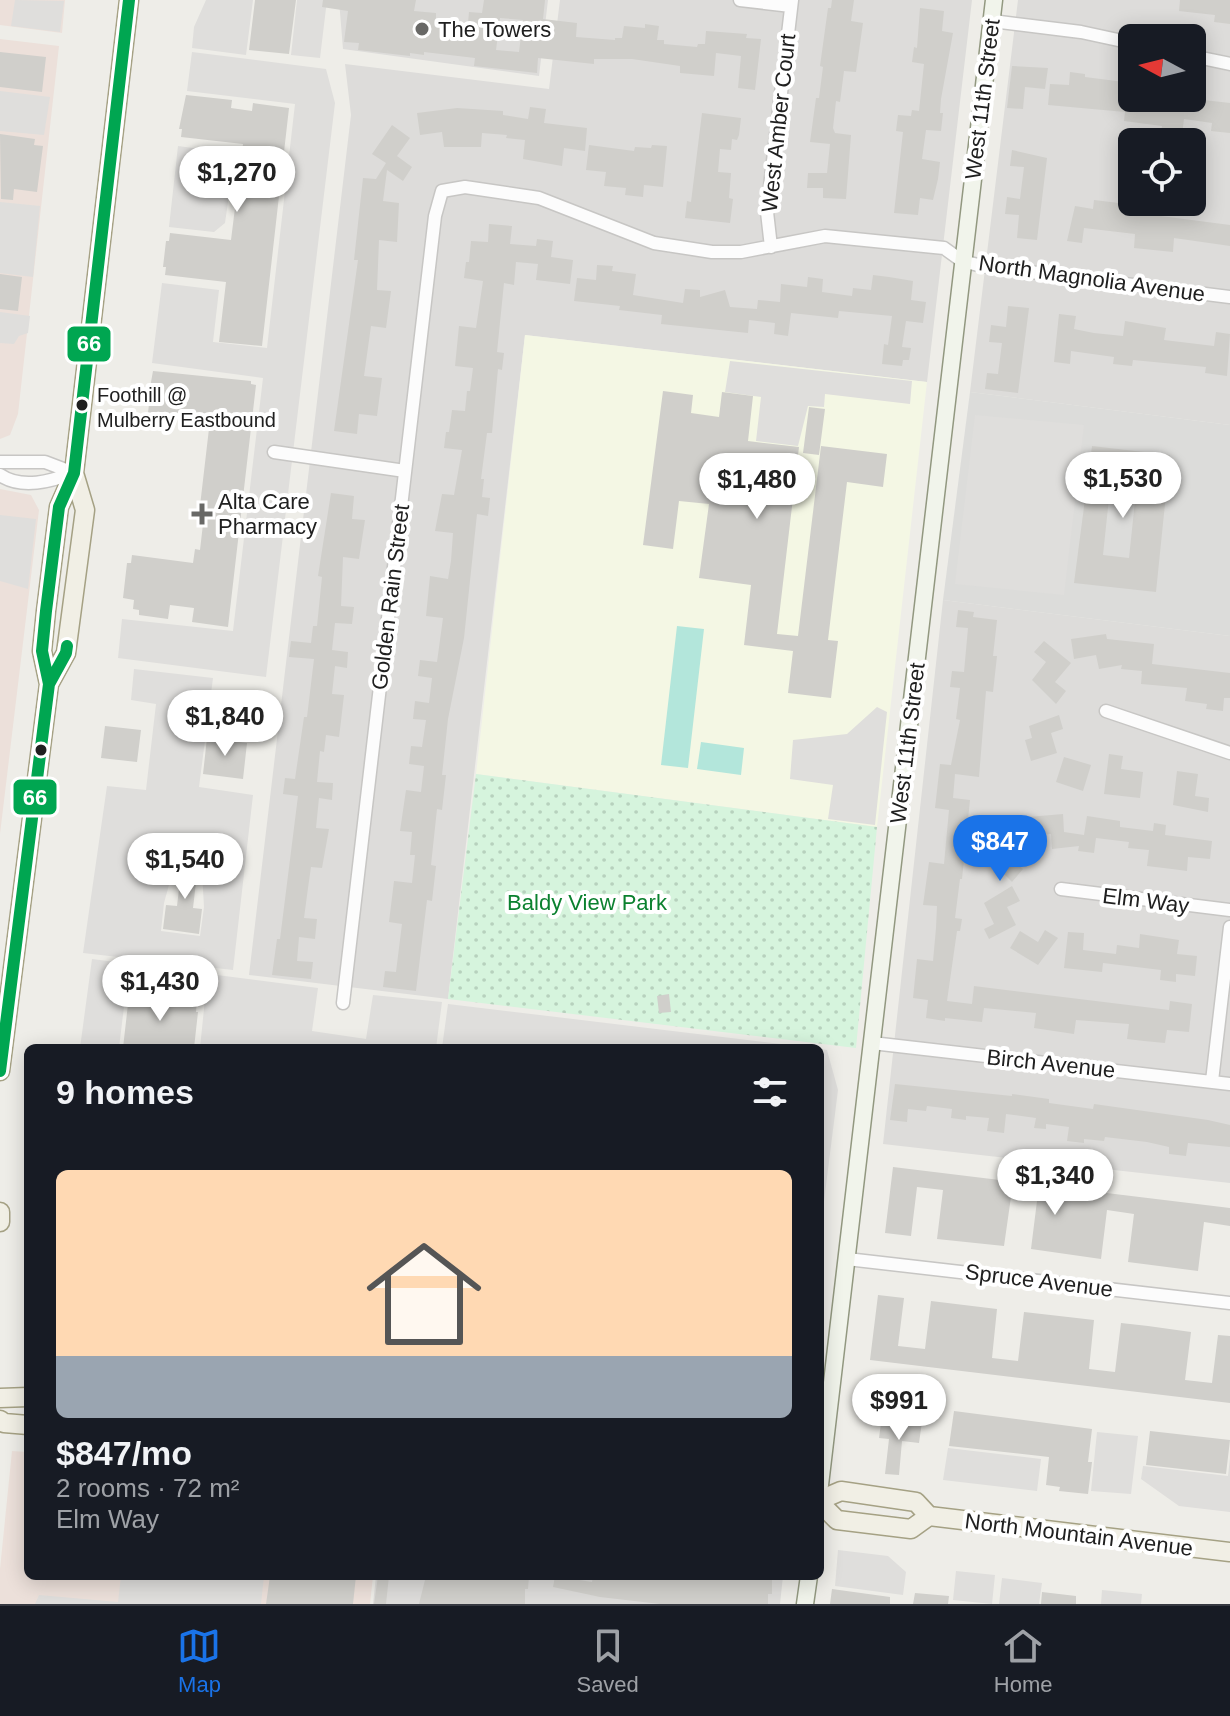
<!DOCTYPE html>
<meta charset="utf-8">
<style>
:root{--surface:#171b24;--page:#242831;--text:#f1f3f6;--muted:#9ea1a6;--line:#363941;--accent:#1a73e8}
body{margin:0;font-family:Arial,sans-serif;background:var(--page);color:var(--text);height:100vh;display:flex;flex-direction:column;font-size:30px;white-space:nowrap}
*{box-sizing:border-box;margin:0}
p{font-size:26px;color:var(--muted)}
.icon{flex:none;width:44px;height:44px;fill:none;stroke:currentColor;stroke-width:2;stroke-linecap:round;stroke-linejoin:round}
.map{position:relative;flex:1;overflow:hidden}
.drawer{position:absolute;left:24px;top:1044px;width:800px;height:536px;display:flex;flex-direction:column;background:var(--surface);border-radius:12px;box-shadow:0 4px 20px #0003}
.drawer>*{flex:none}
.needle{width:52px;rotate:277deg}
.fabs{position:absolute;left:1118px;top:24px;display:grid;gap:16px}
.fabs a{display:grid;place-items:center;width:88px;height:88px;border-radius:12px;background:var(--surface);box-shadow:0 4px 20px #0003;font-size:40px}
.price{position:absolute;translate:-50% -68px;padding:0 18px;border-radius:28px;background:#fff;color:#222;font-size:26px;line-height:52px;filter:drop-shadow(0 2px 4px #0008)}
.price::after{content:'';position:absolute;left:50%;top:48px;width:24px;height:18px;margin-left:-12px;background:inherit;clip-path:polygon(0 0,100% 0,50% 100%)}
.price.active{background:var(--accent);color:#fff}
ul{padding:0;list-style:none}
li{display:grid;align-content:center;gap:16px;height:424px;padding:0 32px}
li span{display:grid;place-items:center;height:248px;border-radius:12px;color:#555}
li>.icon{margin-inline-start:auto}
span .icon{width:144px;height:144px;fill:#fffc;stroke-width:1}
li b{font-size:34px}
h2{display:flex;justify-content:space-between;align-items:center;height:96px;padding:0 32px;font-size:34px}
.tabs{display:flex;justify-content:space-around;align-items:center;height:112px;border-top:2px solid var(--line);background:var(--surface);font-size:22px;color:var(--muted)}
.tabs a{display:grid;justify-items:center;gap:4px}
.tabs .active{color:var(--accent)}
.map>svg:first-child{display:block}
.residential{fill:#dddcda;fill-rule:evenodd}
.commercial{fill:#ece0da}
.education{fill:#f4f7e4}
.religious{fill:#dcdcda}
.park{fill:url(#park-dots)}
.pitch{fill:#b3e6db}
.parking{fill:#dfdedc;fill-rule:evenodd}
.building{fill:#d0cfcb;fill-rule:evenodd}
.lines{fill:none;stroke-linecap:round;stroke-linejoin:round}
.street-casing{stroke:#c7c6c4;stroke-width:15}
.secondary-casing{stroke:#929880;stroke-width:19}
.primary-casing{stroke:#a5a184;stroke-width:21}
.street{stroke:#fcfcfc;stroke-width:12}
.secondary{stroke:#f1f4eb;stroke-width:16}
.primary{stroke:#f1efe5;stroke-width:18}
.bus-1-casing{stroke:#fff;stroke-width:18}
.bus-1{stroke:#00a651;stroke-width:12}
.poi-dot{fill:#686866;stroke:#fff;stroke-width:3}
.bus-dot{fill:#202020;stroke:#fff;stroke-width:3}
.labels{text-anchor:middle;stroke-width:8;stroke-linejoin:round;paint-order:stroke}
.bus-label{font-size:20px;fill:#202020;stroke:#fff;text-anchor:start}
.poi-label{font-size:22px;fill:#202020;stroke:#fff;text-anchor:start}
.street-label{font-size:22px;fill:#202020;stroke:#fff}
.park-label{font-size:22px;fill:#0b812f;stroke:#fff}
.line-badge{stroke:#fff;stroke-width:3}
.badge-label{font-size:22px;text-anchor:middle;font-weight:bold;fill:#fff}
</style>
<div class="map">
<svg width="1230" height="1604" viewBox="0 0 1230 1604">
<defs>
<pattern id="park-dots" width="8" height="8" patternUnits="userSpaceOnUse" patternTransform="scale(2)"><rect width="8" height="8" fill="#d6f4dd"/><path d="M2 2h.1M6 6h.1" fill="none" stroke="#b7d1bd" stroke-width="1.8" stroke-linecap="round"/></pattern>
</defs>
<rect width="100%" height="100%" fill="#eeede8"/>
<!-- residential -->
<path class="residential" d="M339 0H548L539 76 343 49Z
M560 0H972L927 382 525 335 448 999 249 975 351 115 345 64 549 89Z
M1018 0H1230V425L970 392ZM1132 38H1192V98H1132ZM1132 142H1192V202H1132Z
M943 600 1230 636V1183L883 1144Z
M376 1576H783L780 1604H373Z"/>
<!-- commercial -->
<path class="commercial" d="M0 0H65L62 33 0 25Z
M0 39 59 46 18 414 10 435 0 439Z
M0 489 31 495 39 510 0 834Z
M12 1451 28 1452V1576H373L370 1604H0V1569Z"/>
<!-- education -->
<path class="education" d="M525 335 927 382 877 827 476 774Z"/>
<!-- religious -->
<path class="religious" d="M970 392 1230 425V636L943 600Z"/>
<!-- park -->
<path class="park" d="M476 774 877 827 856 1048 448 999Z"/>
<!-- pitch -->
<path class="pitch" d="M677 626 704 629 688 768 661 765Z
M701 742 744 748 741 775 697 769Z"/>
<!-- parking -->
<path class="parking" d="M15 0 64 1 60 32 11 26Z
M206 0H253L246 55 192 48 194 27Z
M297 0H327L320 58 291 55Z
M192 52 326 69 335 103 266 677 118 658 122 619 233 631 263 378 152 363 162 283 219 290 213 342 267 348 295 104 187 91Z
M0 91 50 97 44 135 0 131Z
M178 146 223 152 234 160 225 223 214 232 169 227Z
M0 202 40 206 33 277 0 273Z
M0 312 30 316 28 333 19 336 14 344 0 343Z
M730 361 912 381 910 404 825 394 824 407 808 406 798 446 756 441 761 397 725 392Z
M975 415 1084 425 1064 595 955 584Z
M0 515 36 519 28 589 0 581Z
M134 669 213 678 199 787 253 795 233 970 83 953 107 786 146 790 156 704 131 700ZM178 852 201 855 204 907 200 936 161 931 164 903Z
M877 707 887 712 875 825 828 819 833 785 790 779 793 740 847 734Z
M92 959 318 988 312 1031 366 1039 373 995 442 1002 436 1048H200L205 999 126 990 119 1048H80Z
M448 1004 815 1048H442Z
M820 1049 827 1050 838 1090 820 1233Z
M1097 1432 1138 1436 1131 1494 1091 1491Z
M948 1448 1041 1459 1037 1491 943 1480Z
M1230 1458V1512L1179 1506 1141 1479 1143 1466 1228 1476Z
M838 1550 888 1556 906 1572 903 1595 835 1586Z
M956 1571 995 1575 992 1604 953 1600Z
M121 1576H264L261 1604H35L39 1595 118 1602Z
M1002 1578 1042 1583 1039 1604H999Z
M1102 1590 1142 1594 1141 1604H1101Z"/>
<!-- building -->
<path class="building" d="M255 0H296L289 54 249 50Z
M323 0H416L414 11 436 13V19L468 23 469 12 482 13 484 0H545L543 19 577 23 576 37 615 40V38H622L624 26 645 28V24L659 26 657 40H664V44L697 47 698 44H705L706 31 747 34 746 38 761 39 755 90 738 88 741 56 716 53 714 76 680 73V66L632 59H594V64L538 58 537 73 474 66 475 58 424 52V55L410 53V56L358 50 359 43 344 42 348 11 322 7ZM500 18 523 20 519 52 496 50Z
M832 0H854L851 21 863 23 856 72 844 71 840 102 836 101 833 128 835 133 851 135 846 199 823 198V188H807L808 173H827L830 144 810 142 816 98H819L823 67 820 66 828 8H831Z
M1180 0H1230V24L1214 22 1215 15 1179 11Z
M920 8 944 11 942 31 953 33 941 99 940 113H943L941 131 926 130 922 159 940 162 938 179 933 200 920 198 918 215 894 213 903 132 896 131 898 115 911 116 912 110 919 111 924 64 912 62 914 47 917 48Z
M0 52 46 57 42 92 0 87Z
M1012 66 1048 68 1045 89 1025 87 1023 109 1007 108Z
M1070 72 1085 74V77L1124 82 1122 99 1146 102V98H1186L1230 103V133L1211 131 1212 123 1184 119 1182 135 1161 132 1162 126 1124 121 1125 112 1048 105 1050 84 1069 85Z
M186 95 232 100 231 108 252 111 253 103 289 108 262 346 219 342 226 282 165 275 166 267H163L166 241H169L170 233 231 240 243 144 181 137 182 129H179Z
M530 107 546 109 544 123 587 128 585 151 564 148 562 166 523 159 525 140 506 138 507 135 482 133 481 147H444L442 132 420 135 417 113 457 108 503 111V115L528 119Z
M702 113 741 118 739 135 737 140 732 139 731 150 720 149 718 172 731 173 729 198 733 199 730 223 685 218 687 201 691 202Z
M392 125 410 138 397 156 412 167 403 181 387 170 383 201 399 203 397 242 379 240 377 290 391 291 386 328 371 326 364 376 382 378 377 416 359 414 357 434 334 431 358 260H354L363 178 376 179 386 163 372 154Z
M0 134 35 139 34 145 43 146 37 192 14 189 13 200 1 199Z
M589 145 634 151 635 147 651 148 652 145 667 146 663 187 644 185 643 197 625 195 626 188 604 186 606 172 586 170Z
M1012 150 1047 158 1037 240 1017 238 1019 215 1005 214 1007 197 1020 199 1024 167 1010 166Z
M1120 193 1132 194V202H1155L1153 215 1230 225V246L1174 238 1173 252 1134 248 1135 234 1084 228 1082 243 1067 241 1075 206 1093 209 1094 200 1119 203Z
M489 224 512 226 510 244 536 246 537 239 553 241 551 257 573 260 570 284 536 280 538 264 516 262 514 285 504 283 497 352 504 353 502 370 498 369 492 433H487L481 479H484L482 497 490 498 488 516 477 514 464 638 448 719 442 775H446L442 810 437 809 431 865 436 866 432 901 427 900 416 991 383 987 385 971 396 972 402 924 389 922 394 881 412 883 415 855H410L412 832 400 831 406 790 421 792 424 766 409 764 411 746 422 747 426 720 413 719 415 701 429 703 432 678 418 676 420 660 437 662 443 618 426 616 430 576 448 579 451 561 453 533 435 531 442 494 454 495 462 450 444 448 446 432H449L452 410 465 411 467 391H470L473 368 455 366 459 326 476 328 483 281 464 278 466 262H469L471 241 488 242Z
M597 265 613 266 612 271 636 274 633 295 683 303 685 289 700 290V297L725 290 730 307 757 309 758 300 780 302 781 284 807 287 808 277 823 279 822 292 852 296 853 288 871 290 873 275 889 277 913 281 911 300 926 302 923 323 906 321 902 347 911 348 909 360H903L902 366 882 364 884 344 888 345 892 316 839 311 838 318 791 313 788 336 774 334 775 323 749 320 748 333 661 324 662 315 619 310 620 306 574 301 577 278 596 280Z
M0 274 22 277 18 311 0 309Z
M1008 306 1029 308 1018 393 985 389 987 373 998 374 1002 343 989 342 991 325 1006 327Z
M1059 314 1076 316 1074 329 1094 333 1123 336 1125 321 1166 328 1164 340 1214 346 1216 332 1230 334 1227 376 1205 373 1206 367 1133 360 1132 366 1113 364 1114 357 1071 351 1070 364 1054 362Z
M153 371 251 381V384L256 385 228 627 192 622 194 608 170 605 168 619 139 615V610L133 609 134 600 123 598 127 563H131L132 555 193 563 195 549 200 550 203 524 198 523 210 420 148 413 149 404H147Z
M663 391 693 395 691 413 719 417 722 392 753 396 748 441 799 447 777 634 798 636 821 446 887 454 883 487 847 482 828 640 838 641 831 698 788 693 793 651 744 645 751 585 699 578 709 504 679 501 673 549 643 545Z
M809 407 825 409 819 455 803 453Z
M1092 446 1170 455 1156 592 1074 583ZM1109 498 1135 501 1129 558 1103 555Z
M331 493 354 496 352 519 365 520 359 559 343 557 341 606 354 607 352 624 335 623 332 650 348 652 347 668 335 666 332 694 344 695 341 721 339 737 326 735 324 752 320 751 317 782 333 783 332 800 319 798 316 828 329 829 322 868 311 867 308 888 304 918 317 919 315 939 299 937 297 961 313 962 311 979 272 975 277 939H280L298 796 283 794 285 778 295 779 304 717H307L314 659 289 657 291 641 311 643 313 626H317L322 577 318 576Z
M958 610 974 612 973 617 997 620 993 656H997L993 692 986 691 979 777 955 774 953 798 970 800 962 879H960L955 918 962 919 960 931H957L947 1001 972 1004 974 986 1169 1010 1170 1001 1192 1004 1189 1032 1167 1030 1165 1043 1144 1041 1127 1039 1129 1024 1076 1020 1074 1034 1034 1028 1036 1013 984 1008 982 1022 945 1018V1021L926 1018 928 1000 913 998 917 959 933 961 936 928 937 906 923 905 929 862 944 864 949 810 935 808 940 764 951 765 960 720 956 719 960 688 950 687 952 671 964 672 968 628 956 627Z
M1106 634 1107 639 1154 644 1152 664 1230 673V698H1224L1223 711 1206 709 1207 704 1185 701 1187 688 1141 684 1142 671 1121 669 1122 665 1099 669 1096 655 1074 659 1071 639Z
M1044 641 1071 663 1055 682 1066 691 1056 704 1032 680 1046 662 1034 652Z
M1059 715 1063 729 1051 733 1057 753 1031 761 1025 740 1032 738 1029 726Z
M105 726 141 730 137 762 101 758Z
M207 738 247 743 243 779 203 774Z
M1109 754 1123 756 1121 769 1143 772 1140 798 1104 794Z
M1064 757 1091 765 1083 791 1056 782Z
M1177 771 1198 774 1195 796 1209 798 1208 812 1173 805Z
M1063 814 1064 832 1084 835 1087 816 1120 821V827L1153 831 1154 823 1166 825 1165 835 1212 841 1210 859 1188 857 1187 871 1172 869 1147 866 1149 850 1128 848 1129 842 1096 838 1094 853 1078 851 1079 846 1052 849 1051 834 1030 836 1028 817Z
M1012 832 1026 844 1013 861 1023 869 1012 882 989 859Z
M183 855 199 857 193 908 202 909 199 934 163 929 166 905 177 906Z
M1012 886 1020 901 1007 907 1016 925 989 939 984 929 994 924 984 903Z
M1045 930 1058 938 1038 965 1010 948 1020 931 1038 942Z
M1068 932 1084 933 1083 950 1116 954 1117 945 1139 948 1140 934 1179 940 1177 954 1197 956 1195 976 1176 974V982L1160 980 1161 970 1103 963 1102 972 1064 968Z
M132 993 197 1001 196 1012H198L194 1048H123L128 1004H131Z
M669 994 671 1012 659 1013 657 996Z
M895 1084 1012 1096V1094L1049 1099V1103L1093 1109 1094 1104 1208 1120 1230 1125V1147L1188 1143 1186 1156 1169 1154V1147L1147 1142 1105 1137 1104 1141 1084 1139V1143L1067 1141 1069 1127 1046 1124V1129L1034 1128 1036 1118 1006 1114 1004 1133 987 1131 989 1118 966 1116V1120L951 1118 952 1109 927 1106 926 1111 908 1109 907 1122 890 1120Z
M893 1167 1230 1208V1226L1204 1222 1198 1271 1128 1262 1134 1214 1107 1210 1101 1259 1031 1249 1037 1201 1011 1197 1004 1246 937 1239 943 1190 917 1187 911 1236 885 1233Z
M878 1295 904 1298 898 1346 925 1349 931 1301 997 1309 992 1358 1018 1361 1024 1312 1068 1317 1094 1320 1089 1369 1115 1372 1121 1323 1148 1326 1191 1332 1185 1380 1212 1383 1218 1335 1230 1336V1403L870 1360Z
M954 1411 1092 1429 1088 1462H1092L1088 1494 1059 1491 1060 1487 1046 1485 1049 1457 949 1446Z
M901 1420 922 1422 919 1443 902 1441 899 1475 885 1474 889 1439 879 1438 881 1423 900 1425Z
M1150 1431 1230 1440 1226 1474 1146 1465Z
M270 1576H356L353 1604H266Z
M378 1576H389L386 1604H374Z
M426 1576H529L528 1589H525V1604H419Z
M555 1576 592 1582 593 1576H769V1579H772V1594H768V1604H660L600 1597 553 1587Z
M832 1589 890 1597V1604H830Z
M1042 1592 1076 1596V1604H1041Z
M915 1593 949 1596 948 1604H913Z"/>
<g class="lines">
<!-- street casing -->
<g class="street-casing">
<path id="street" d="M740 0 791 6
M992 21 1081 32 1132 43
M1192 56 1230 64
M771 247 767 212 792 0
M274 452 405 471
M0 462H45L74 473
M0 475C22 490 51 481 74 473
M1106 711 1230 753
M1061 889 1230 910
M343 1003 435 216 442 191 465 187 539 198 654 243 712 252H741L825 236 944 248 962 261 982 266 1230 297
M872 1043 1230 1084
M1212 1081 1230 927
M847 1259 1230 1303"/>
</g>
<!-- secondary casing -->
<g class="secondary-casing">
<path id="secondary" d="M820 1485 994 0
M805 1604 809 1576"/>
</g>
<!-- primary casing -->
<g class="primary-casing">
<path id="primary" d="M49 684 42 651 46 611 59 507 74 473 129 0
M0 1071 49 684 66 653 85 510 74 473
M0 1212V1222
M0 1398 28 1397
M0 1420 4 1423 28 1425
M820 1500 841 1491 916 1502 929 1516 1230 1552
M820 1503 837 1520 911 1529 929 1516"/>
</g>
<!-- street -->
<use href="#street" class="street"/>
<!-- secondary -->
<use href="#secondary" class="secondary"/>
<!-- primary -->
<use href="#primary" class="primary"/>
<!-- bus-1 casing -->
<g class="bus-1-casing">
<path id="bus-1" d="M49 684 42 651 46 611 59 507 74 473 129 0
M0 1071 49 684 66 653 67 646"/>
</g>
<!-- bus-1 -->
<use href="#bus-1" class="bus-1"/>
</g>
<!-- markers -->
<g class="poi-dot">
<circle cx="422" cy="29" r="8"/>
<path d="M198 502h8v8h8v8h-8v8h-8v-8h-8v-8h8z"/>
</g>
<g class="bus-dot">
<circle cx="82" cy="405" r="7"/>
<circle cx="41" cy="750" r="7"/>
</g>
<g class="labels">
<!-- bus labels -->
<g class="bus-label">
<text x="97" y="402">Foothill @<tspan x="97" dy="25">Mulberry Eastbound</tspan></text>
</g>
<!-- poi labels -->
<g class="poi-label">
<text x="438" y="37">The Towers</text>
<text x="218" y="509">Alta Care<tspan x="218" dy="25">Pharmacy</tspan></text>
</g>
<!-- street labels -->
<g class="street-label">
<text transform="translate(982 99) rotate(-83)" y="8">West 11th Street</text>
<text transform="translate(778 123) rotate(-84)" y="8">West Amber Court</text>
<text transform="translate(1092 278) rotate(8)" y="8">North Magnolia Avenue</text>
<text transform="translate(390 597) rotate(-83)" y="8">Golden Rain Street</text>
<text transform="translate(907 743) rotate(-83)" y="8">West 11th Street</text>
<text transform="translate(1146 900) rotate(7)" y="8">Elm Way</text>
<text transform="translate(1051 1063) rotate(6)" y="8">Birch Avenue</text>
<text transform="translate(1039 1280) rotate(7)" y="8">Spruce Avenue</text>
<text transform="translate(1079 1534) rotate(7)" y="8">North Mountain Avenue</text>
</g>
<!-- park labels -->
<g class="park-label">
<text x="587" y="910">Baldy View Park</text>
</g>
</g>
<g class="line-badge">
<rect x="66" y="325" width="46" height="38" rx="8" fill="#00a651"/>
<rect x="12" y="778" width="46" height="38" rx="8" fill="#00a651"/>
</g>
<g class="badge-label">
<text x="89" y="351">66</text>
<text x="35" y="805">66</text>
</g>
</svg>
<div class="fabs">
<a><svg class="needle" viewBox="-14 -14 28 28"><path d="M0-13l5 13h-10z" fill="#e53935"/><path d="M0 13l5-13h-10z" fill="#9ea1a6"/></svg></a>
<a><svg class="icon" aria-label="locate" viewBox="0 0 24 24"><circle cx="12" cy="12" r="6"/><path d="M12 2v4M12 18v4M2 12h4M18 12h4"/></svg></a>
</div>
<b class="price" style="left:237px;top:214px">$1,270</b>
<b class="price" style="left:1123px;top:520px">$1,530</b>
<b class="price" style="left:757px;top:521px">$1,480</b>
<b class="price" style="left:225px;top:758px">$1,840</b>
<b class="price active" style="left:1000px;top:883px">$847</b>
<b class="price" style="left:185px;top:901px">$1,540</b>
<b class="price" style="left:160px;top:1023px">$1,430</b>
<b class="price" style="left:1055px;top:1217px">$1,340</b>
<b class="price" style="left:899px;top:1442px">$991</b>
<section class="drawer">
<h2>9 homes<svg class="icon" aria-label="filters" viewBox="0 0 24 24"><path d="M4 7h16M4 17h16"/><circle cx="9" cy="7" r="2"/><circle cx="15" cy="17" r="2"/></svg></h2>
<ul>
<li><span style="background:linear-gradient(#ffd9b3 75%,#9aa5b1 0)"><svg class="icon" aria-label="home" viewBox="0 0 24 24"><path d="M3 11l9-7 9 7M6 9v11h12V9"/></svg></span><div><b>$847/mo</b><p>2 rooms · 72 m²</p><p>Elm Way</p></div></li>
</ul>
</section>
</div>
<nav class="tabs">
<a class="active"><svg class="icon" aria-label="map" viewBox="0 0 24 24"><path d="M3 6l6-2 6 2 6-2v14l-6 2-6-2-6 2zM9 4v14M15 6v14"/></svg>Map</a>
<a><svg class="icon" aria-label="saved" viewBox="0 0 24 24"><path d="M7 4h10v16l-5-4-5 4z"/></svg>Saved</a>
<a><svg class="icon" aria-label="home" viewBox="0 0 24 24"><path d="M3 11l9-7 9 7M6 9v11h12V9"/></svg>Home</a>
</nav>
